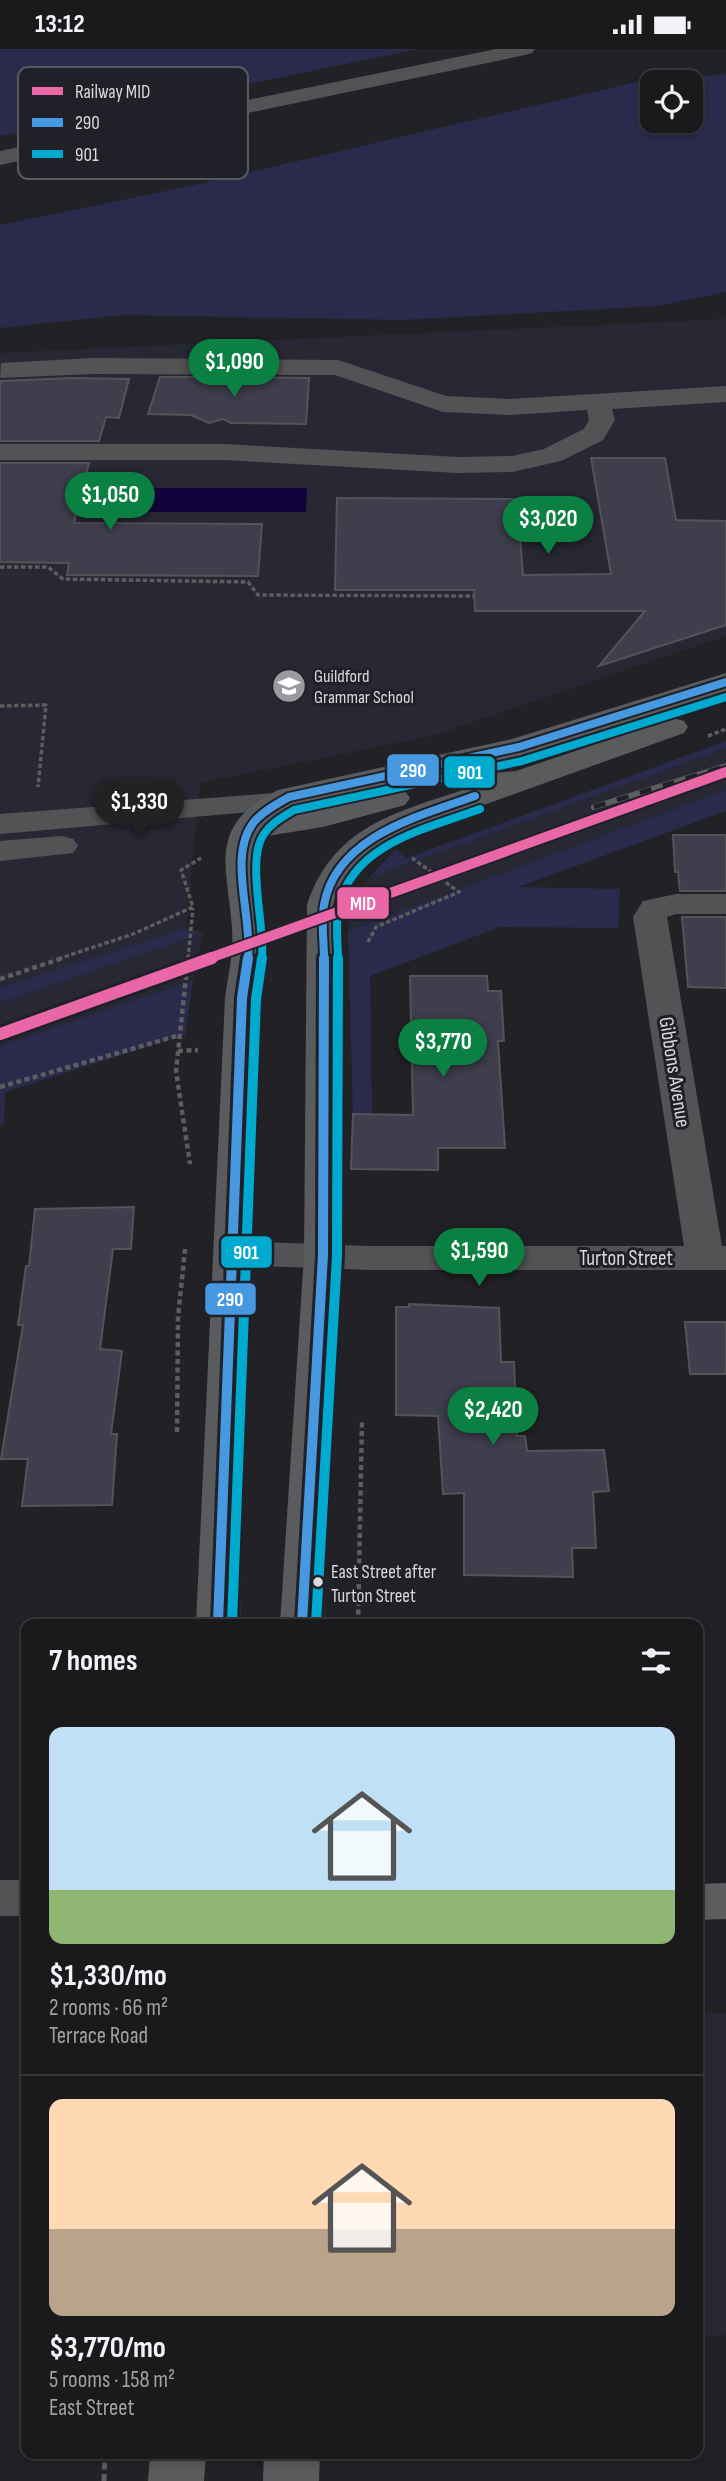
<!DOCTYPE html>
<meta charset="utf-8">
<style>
:root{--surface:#1a1a1c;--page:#272729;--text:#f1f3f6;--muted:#9fa1a3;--line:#38383b;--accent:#0b8043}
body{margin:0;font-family:"Sofia Sans Condensed",sans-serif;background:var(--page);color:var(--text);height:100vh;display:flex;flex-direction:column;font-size:26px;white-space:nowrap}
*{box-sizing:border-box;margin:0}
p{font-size:23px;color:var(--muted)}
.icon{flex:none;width:38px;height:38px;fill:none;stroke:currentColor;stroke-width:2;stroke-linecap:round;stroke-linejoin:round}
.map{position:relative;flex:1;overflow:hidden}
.panel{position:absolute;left:21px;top:1570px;width:682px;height:840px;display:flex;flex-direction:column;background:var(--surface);border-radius:14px;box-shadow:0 4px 10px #0003,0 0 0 2px var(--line)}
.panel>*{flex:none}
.tools{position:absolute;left:640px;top:21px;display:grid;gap:14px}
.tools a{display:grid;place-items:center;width:63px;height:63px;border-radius:14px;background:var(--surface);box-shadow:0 4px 10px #0003,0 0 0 2px var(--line);font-size:35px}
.price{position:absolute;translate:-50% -60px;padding:0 16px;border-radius:24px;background:var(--accent);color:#fff;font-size:23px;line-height:46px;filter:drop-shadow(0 2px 4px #0008)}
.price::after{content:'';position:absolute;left:50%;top:42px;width:21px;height:16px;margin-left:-10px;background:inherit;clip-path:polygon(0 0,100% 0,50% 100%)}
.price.current{background:#222;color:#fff}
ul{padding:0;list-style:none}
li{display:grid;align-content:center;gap:14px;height:371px;padding:0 28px}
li+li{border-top:2px solid var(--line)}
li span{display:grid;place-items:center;height:217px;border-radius:14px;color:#555}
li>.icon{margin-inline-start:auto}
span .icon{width:126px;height:126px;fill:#fffc;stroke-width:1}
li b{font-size:30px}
h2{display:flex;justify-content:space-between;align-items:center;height:84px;padding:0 28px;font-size:30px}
.status{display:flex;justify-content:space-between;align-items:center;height:49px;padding:0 35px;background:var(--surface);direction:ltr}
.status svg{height:19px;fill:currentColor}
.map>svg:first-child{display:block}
.built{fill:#272834}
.green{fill:#2a2a4c;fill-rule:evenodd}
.water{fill:#11043c}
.building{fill:#3f3e4d;stroke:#535457;stroke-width:2}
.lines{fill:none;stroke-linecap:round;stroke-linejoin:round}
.path-far2{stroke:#5d5d5e;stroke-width:3.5;stroke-dasharray:4.5 2.5;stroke-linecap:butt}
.path-far1{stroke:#5d5d5e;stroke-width:4.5;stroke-dasharray:5 3.5;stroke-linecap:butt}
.path{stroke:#5d5d5e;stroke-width:5;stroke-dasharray:7 4.5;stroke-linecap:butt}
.minor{fill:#535356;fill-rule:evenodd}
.major{fill:#5e5e61;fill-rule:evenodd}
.highway{fill:#5a5b5d;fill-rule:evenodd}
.rail-casing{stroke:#5d5d5e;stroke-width:6}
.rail{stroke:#202128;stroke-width:4.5;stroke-dasharray:12;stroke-linecap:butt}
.bus-1-far1-casing{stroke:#202128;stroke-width:12}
.bus-1-casing{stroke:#202128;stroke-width:16}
.bus-2-far1-casing{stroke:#202128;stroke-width:12}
.bus-2-casing{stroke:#202128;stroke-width:16}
.bus-1-far1{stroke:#4699e1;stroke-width:8}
.bus-1{stroke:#4699e1;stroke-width:10}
.bus-2-far1{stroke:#00a9ce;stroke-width:8}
.bus-2{stroke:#00a9ce;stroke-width:10}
.rail-1-far1-casing{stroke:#202128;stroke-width:14}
.rail-1-casing{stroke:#202128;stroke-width:18}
.rail-1-far1{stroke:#e966a7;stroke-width:10}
.rail-1{stroke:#e966a7;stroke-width:12}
.bus-dot{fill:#d9dadf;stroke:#202128;stroke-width:2.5}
.labels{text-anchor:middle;stroke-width:6;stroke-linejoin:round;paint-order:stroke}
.far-poi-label{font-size:18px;fill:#d9dadf;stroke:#202128;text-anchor:start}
.bus-label{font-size:19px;fill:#d9dadf;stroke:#202128;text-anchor:start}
.street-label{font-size:21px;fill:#d9dadf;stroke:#202128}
.key{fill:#202128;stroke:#58585f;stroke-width:2}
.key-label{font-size:19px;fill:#d9dadf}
.line-badge{stroke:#202128;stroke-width:2.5}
.badge-label{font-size:19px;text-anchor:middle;font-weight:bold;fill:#fff}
</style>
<div class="status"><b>13:12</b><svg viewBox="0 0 49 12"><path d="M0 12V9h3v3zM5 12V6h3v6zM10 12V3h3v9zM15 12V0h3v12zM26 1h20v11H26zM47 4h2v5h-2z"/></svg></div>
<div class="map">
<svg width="726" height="2432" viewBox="0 0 726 2432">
<rect width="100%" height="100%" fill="#222226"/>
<!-- built -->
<path class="built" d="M726 270V587L431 687 200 734 186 879 0 939V304Z
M726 699V741L348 882V868L354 851 369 829Z
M203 884 193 931 0 997V954Z
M698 1964H726V2286L698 2287Z"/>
<!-- green -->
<path class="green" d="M0 0H417L0 87Z
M726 25V243L657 257 402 271 123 266 0 279V176L186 138 637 33ZM653 33H691V72H653Z
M726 692V699L369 829 396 800 407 809Z
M726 741V762L518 838 620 840 618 879 500 878 370 927 372 1065H353L348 882Z
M186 879 203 884 0 954V939Z
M193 931 185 986 5 1043 4 1074 0 1076V997Z"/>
<!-- water -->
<path class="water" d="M61 439H307L306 463H57Z"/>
<!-- building -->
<path class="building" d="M160 328H199L205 331 219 328 230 331 239 328 309 329 306 375 231 374 223 370 209 374 191 366 148 365Z
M72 329 129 330 119 369 106 368 99 392H0V332Z
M591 409H665L676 471 726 472V576L599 617 645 562H475L474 541H335L337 449 517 450 523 526 611 525Z
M0 414H89L74 474 262 475 258 527 67 526 69 514 0 513Z
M673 786H726V842H680L678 823H675Z
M682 868H726V939L688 938Z
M410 927H487L488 942H501L504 992H498L505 1099H438V1121L351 1120 353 1065 413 1066Z
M134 1158 131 1200H113L100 1300 122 1302 111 1385H117L112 1456 22 1457 28 1410H1L23 1276H18L26 1217H29L35 1160Z
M409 1255 499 1259 501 1313H514L517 1387H525L527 1402 604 1401 609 1442 593 1443 596 1499H572L573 1528 464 1526V1444L443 1445 438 1367 396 1366V1258H409Z
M685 1273H726V1325H690Z"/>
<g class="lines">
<!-- path-far2 -->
<path class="path-far2" d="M0 518H48L63 530 248 533 258 546 474 547
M0 657 46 656 38 738
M708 687 726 680
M368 893 376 878 459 843 412 809
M58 910 133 885 193 858 181 821 201 809
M188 910 193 859"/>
<!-- path-far1 -->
<path class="path-far1" d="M188 909 176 1022 190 1115
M0 930 63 909
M178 1002 198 1001
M0 1038 180 986
M177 1383 178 1269 185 1200
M358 1574 362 1373"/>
<!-- path -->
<path class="path" d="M104 2432 105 2404"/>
<!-- minor -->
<path class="minor" d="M496 0H535L532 4 525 6 0 116V102Z
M93 309 338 311 446 347 510 350 726 337V353L612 360 615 371 603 391 561 412 512 423 458 424 224 411H0V395H224L458 408 512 407 544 400 584 380 589 371 587 361 510 366 443 363 335 326 93 325 0 329 1 314Z
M275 744 286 746 291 753 286 760 0 785V765Z
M62 787 73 790 78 797 73 804 0 812V792Z
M676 845H726V865H676L667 868 722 1197H726V1221H370L233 1216 219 1212 214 1204 219 1196 233 1192 370 1197H684L633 868 643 852Z
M0 1831H26V1867H0Z"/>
<!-- major -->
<path class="major" d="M726 1834V1870L698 1871V1835Z"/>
<!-- highway -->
<path class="highway" d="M726 624V643L530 705 299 755 278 766 321 759 394 740 405 742 410 749 405 756 323 778 261 788 258 820 266 887 259 949 240 1575H196L225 949C228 926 234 903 232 879 227 815 207 776 278 741L512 690Z
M673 669 684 672 688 678 684 684 392 789C366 807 350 825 341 856L342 1206 324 1575H280L304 1206 307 856C335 771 406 762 480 735L478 732 483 725 516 722Z
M150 2404H206L204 2432H148Z
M264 2404H320L319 2432H263Z"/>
<!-- rail casing -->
<g class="rail-casing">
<path id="rail" d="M594 758 726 717"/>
</g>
<!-- rail -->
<use href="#rail" class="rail"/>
<!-- bus-1-far1 casing -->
<g class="bus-1-far1-casing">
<path id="bus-1-far1" d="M248 910C253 870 227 806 254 773 263 762 277 755 289 748L519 698 726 633
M324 910C324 893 321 873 324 856 336 787 420 767 475 747"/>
</g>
<!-- bus-1 casing -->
<g class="bus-1-casing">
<path id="bus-1" d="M218 1574 242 949 248 909
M302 1574 323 1206 324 909"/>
</g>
<!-- bus-2-far1 casing -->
<g class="bus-2-far1-casing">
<path id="bus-2-far1" d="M262 910C265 876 246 810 264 785 271 774 283 768 294 761L522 712 726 648
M338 910C338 894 335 873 339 856 354 794 429 779 480 760"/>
</g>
<!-- bus-2 casing -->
<g class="bus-2-casing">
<path id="bus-2" d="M232 1574 256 950 262 909
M316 1574 337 1207 338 909"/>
</g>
<!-- bus-1-far1 -->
<use href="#bus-1-far1" class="bus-1-far1"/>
<!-- bus-1 -->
<use href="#bus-1" class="bus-1"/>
<!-- bus-2-far1 -->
<use href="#bus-2-far1" class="bus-2-far1"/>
<!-- bus-2 -->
<use href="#bus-2" class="bus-2"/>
<!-- rail-1-far1 casing -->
<g class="rail-1-far1-casing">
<path id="rail-1-far1" d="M207 910 726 723"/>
</g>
<!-- rail-1 casing -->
<g class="rail-1-casing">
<path id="rail-1" d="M0 985 212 909"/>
</g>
<!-- rail-1-far1 -->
<use href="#rail-1-far1" class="rail-1-far1"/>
<!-- rail-1 -->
<use href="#rail-1" class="rail-1"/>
</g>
<!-- icons -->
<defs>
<g id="school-disc" transform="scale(1.75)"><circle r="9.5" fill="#999a9e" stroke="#202128"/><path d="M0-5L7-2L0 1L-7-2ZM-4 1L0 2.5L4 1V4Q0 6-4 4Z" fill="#fff"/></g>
</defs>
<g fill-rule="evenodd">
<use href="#school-disc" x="289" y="637"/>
</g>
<!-- markers -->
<circle class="bus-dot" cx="318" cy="1533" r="6"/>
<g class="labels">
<!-- far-poi labels -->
<g class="far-poi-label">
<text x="314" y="633">Guildford<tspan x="314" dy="21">Grammar School</tspan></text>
</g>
<!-- bus labels -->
<g class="bus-label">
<text x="331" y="1529">East Street after<tspan x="331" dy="24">Turton Street</tspan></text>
</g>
<!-- street labels -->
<g class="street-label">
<text transform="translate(675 1023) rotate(81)" y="7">Gibbons Avenue</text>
<text x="626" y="1216">Turton Street</text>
</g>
</g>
<!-- legend -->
<rect x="18" y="18" width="230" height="112" rx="10" class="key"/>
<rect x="32" y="38" width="31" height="8" fill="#e966a7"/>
<rect x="32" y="69" width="31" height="9" fill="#4699e1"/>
<rect x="32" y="101" width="31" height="8" fill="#00a9ce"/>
<g class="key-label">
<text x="75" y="49">Railway MID</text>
<text x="75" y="80">290</text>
<text x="75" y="112">901</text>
</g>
<g class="line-badge">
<rect x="386" y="704" width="54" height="34" rx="7" fill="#4699e1"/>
<rect x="443" y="706" width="53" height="34" rx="7" fill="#00a9ce"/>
<rect x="336" y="837" width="54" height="34" rx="7" fill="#e966a7"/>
<rect x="220" y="1186" width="53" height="34" rx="7" fill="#00a9ce"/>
<rect x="204" y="1233" width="53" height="34" rx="7" fill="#4699e1"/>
</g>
<g class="badge-label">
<text x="413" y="728">290</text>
<text x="470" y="730">901</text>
<text x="363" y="861">MID</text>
<text x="246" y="1210">901</text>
<text x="230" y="1257">290</text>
</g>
</svg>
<div class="tools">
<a><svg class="icon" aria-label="locate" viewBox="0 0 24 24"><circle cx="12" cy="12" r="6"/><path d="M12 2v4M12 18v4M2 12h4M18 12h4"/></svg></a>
</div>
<b class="price" style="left:234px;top:350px">$1,090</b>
<b class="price" style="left:110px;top:483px">$1,050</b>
<b class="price" style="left:548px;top:507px">$3,020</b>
<b class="price current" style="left:139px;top:790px">$1,330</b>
<b class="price" style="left:443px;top:1030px">$3,770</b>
<b class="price" style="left:479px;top:1239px">$1,590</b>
<b class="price" style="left:493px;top:1398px">$2,420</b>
<section class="panel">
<h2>7 homes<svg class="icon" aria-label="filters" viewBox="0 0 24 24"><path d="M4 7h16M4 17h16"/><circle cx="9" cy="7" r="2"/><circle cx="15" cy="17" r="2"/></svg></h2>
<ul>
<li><span style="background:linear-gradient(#bfe0f5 75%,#8fb573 0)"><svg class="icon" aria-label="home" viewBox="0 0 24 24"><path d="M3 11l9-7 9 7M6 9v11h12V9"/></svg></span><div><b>$1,330/mo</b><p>2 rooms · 66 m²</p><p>Terrace Road</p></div></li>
<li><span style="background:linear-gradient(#ffd9b3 60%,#b9a48a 0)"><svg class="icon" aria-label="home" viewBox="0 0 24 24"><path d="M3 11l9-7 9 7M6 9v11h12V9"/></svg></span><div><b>$3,770/mo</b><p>5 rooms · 158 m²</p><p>East Street</p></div></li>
</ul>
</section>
</div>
